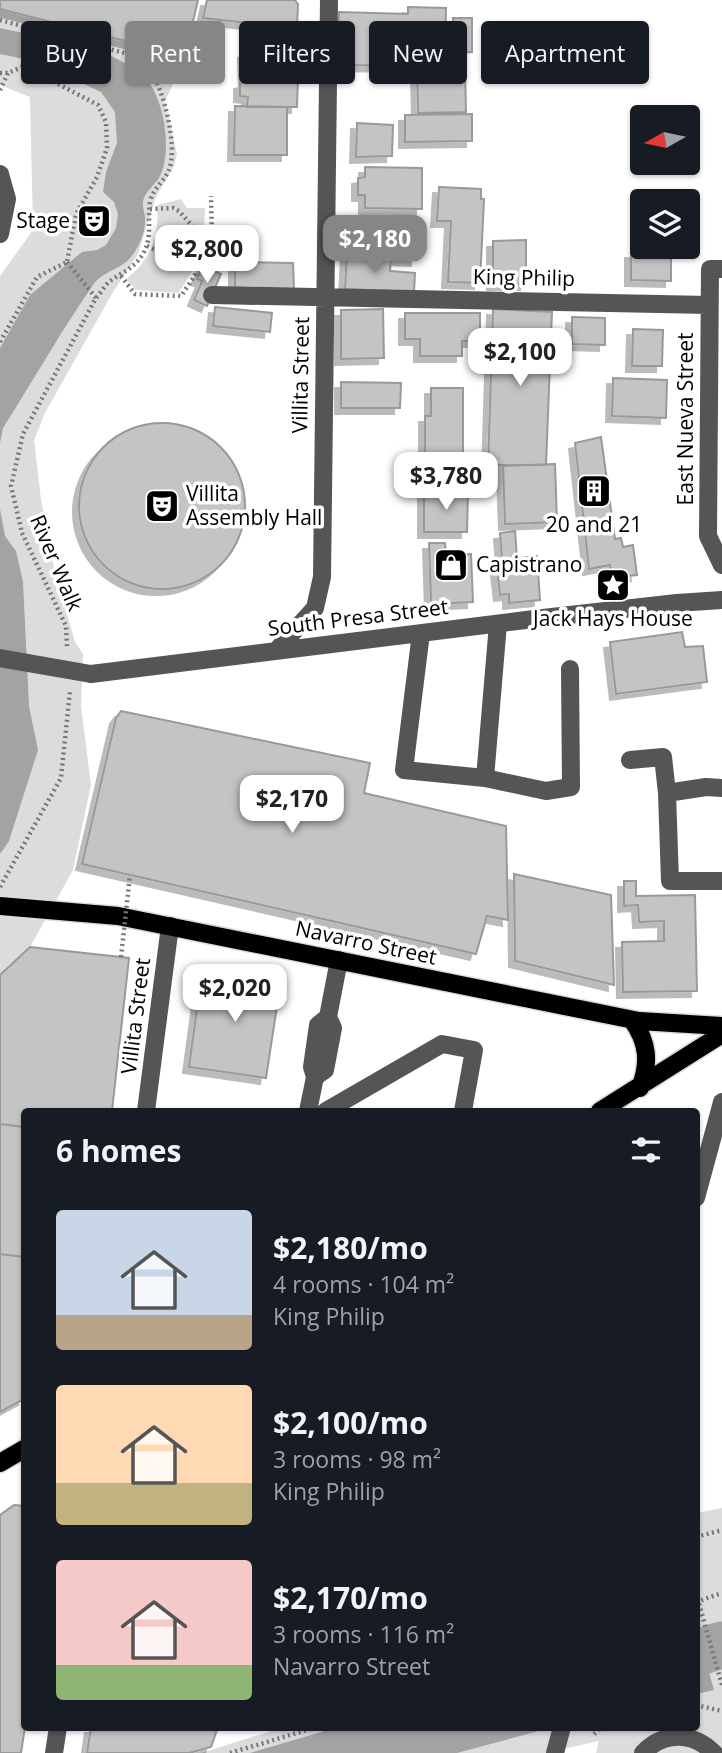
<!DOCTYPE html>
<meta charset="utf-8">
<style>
:root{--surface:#171b24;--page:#242831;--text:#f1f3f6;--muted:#9ea1a6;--accent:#858687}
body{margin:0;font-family:"Open Sans",sans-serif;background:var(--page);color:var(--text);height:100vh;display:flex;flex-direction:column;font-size:26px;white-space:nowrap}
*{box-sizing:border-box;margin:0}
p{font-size:23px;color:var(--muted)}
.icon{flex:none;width:38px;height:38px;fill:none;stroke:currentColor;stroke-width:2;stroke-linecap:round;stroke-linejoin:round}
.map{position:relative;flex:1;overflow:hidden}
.drawer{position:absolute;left:21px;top:1108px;width:679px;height:623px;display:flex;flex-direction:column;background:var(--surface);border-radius:7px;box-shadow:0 2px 5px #0004}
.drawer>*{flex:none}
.top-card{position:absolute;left:21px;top:21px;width:681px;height:63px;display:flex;gap:14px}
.needle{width:46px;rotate:261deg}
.tools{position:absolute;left:630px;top:105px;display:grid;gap:14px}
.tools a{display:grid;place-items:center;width:70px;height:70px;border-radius:7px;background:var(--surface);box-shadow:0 2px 5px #0004;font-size:35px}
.price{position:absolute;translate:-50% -60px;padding:0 16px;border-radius:14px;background:#fff;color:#222;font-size:23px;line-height:46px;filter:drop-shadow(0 2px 4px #0008)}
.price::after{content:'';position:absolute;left:50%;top:42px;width:21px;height:16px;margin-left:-10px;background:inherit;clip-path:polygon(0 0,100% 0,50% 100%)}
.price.current{background:var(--accent);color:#fff}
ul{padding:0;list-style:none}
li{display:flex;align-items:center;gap:21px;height:175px;padding:0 35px}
li span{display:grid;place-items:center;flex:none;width:196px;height:140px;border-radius:7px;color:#555}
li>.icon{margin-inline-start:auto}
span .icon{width:84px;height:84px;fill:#fffc;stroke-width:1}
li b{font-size:30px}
h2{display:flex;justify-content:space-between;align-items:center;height:84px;padding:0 35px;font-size:30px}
.chip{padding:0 24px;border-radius:7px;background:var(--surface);box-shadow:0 2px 5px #0004;font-size:24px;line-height:63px}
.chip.current{background:var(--accent);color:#fff}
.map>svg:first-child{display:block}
.green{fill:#dcdcdc}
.water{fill:#a3a3a3}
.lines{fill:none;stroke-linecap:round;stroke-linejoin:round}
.river{stroke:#a3a3a3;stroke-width:47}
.building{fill:#c4c4c4;stroke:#999;stroke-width:2;filter:url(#shadow)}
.major-casing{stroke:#dbdbdb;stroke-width:21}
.path{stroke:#777;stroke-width:4.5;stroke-dasharray:2 3.5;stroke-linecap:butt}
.minor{stroke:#555;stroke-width:18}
.major{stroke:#000;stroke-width:18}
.path-bridge{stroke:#777;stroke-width:4.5;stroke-dasharray:2 3.5;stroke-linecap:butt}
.minor-bridge{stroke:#555;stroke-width:18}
.labels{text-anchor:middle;stroke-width:7;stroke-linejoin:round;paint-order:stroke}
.poi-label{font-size:21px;fill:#000;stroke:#fff;text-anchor:start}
.street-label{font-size:21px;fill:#000;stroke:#fff}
</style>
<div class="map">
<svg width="722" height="1753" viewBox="0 0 722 1753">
<defs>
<filter id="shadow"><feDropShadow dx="-6" dy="6" stdDeviation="0" flood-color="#0004"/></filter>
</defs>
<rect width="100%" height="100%" fill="#fff"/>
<!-- green -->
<path class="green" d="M0 9 185 56 165 102 177 154 174 166 156 197 138 254 113 292 45 413 34 440 41 500 54 568 75 642 83 654 81 706 91 785 73 870 30 947 0 975V276L33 230 30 97 0 85Z
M181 199 187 208H205C204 241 199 266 178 293L136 290 126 279C151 260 160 235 157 205Z
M722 1508V1753H596L599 1741 545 1753H201L284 1727H696L697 1513Z"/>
<!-- water -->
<path class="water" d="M0 28C46 39 102 43 140 73 164 91 173 150 160 176 156 184 147 190 144 198 141 206 145 211 145 218 146 230 140 244 134 253 123 270 102 271 93 285 61 331 33 381 3 428L0 443V348L30 295 82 252 97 250 106 245 116 228 118 214 114 202 103 192 106 172 117 143 115 112 101 92 38 62 0 54Z
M0 509 5 536 16 551 23 582 29 706 38 750 9 841 0 854Z
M697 1630 714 1690 697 1694H696Z
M338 1727H553L457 1753H250Z"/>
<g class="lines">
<!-- river -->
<path class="river" d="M696 1653 722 1645"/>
</g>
<!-- building -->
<path class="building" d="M0 0H198L185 56 0 9Z
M207 0H295L298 4 297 28 203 18Z
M408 7 446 8 445 58 406 57V66L337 65 339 12 408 14Z
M453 18H472V52L453 53Z
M279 30 297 35V68H291V78H298L297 107H247L248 97 240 96V83L245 82 244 52Z
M465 66 466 112 418 113 417 67Z
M235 106 287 107V155H234Z
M472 114V141L405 142V115Z
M357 123 393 125 392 156 356 157Z
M365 167 422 168V209L365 208V195H358V178L365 177Z
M439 187 481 189V199H484L480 283 448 282 451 221H437Z
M371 223 418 225 417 260 369 258 370 252 347 251 348 227H371Z
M526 240V284H493V241Z
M347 251 370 252 369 258 391 259 390 271 415 273 414 292 345 289Z
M631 252H671V281L631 280Z
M235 262 293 263 294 290 235 287Z
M203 266 221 274 207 306 194 300 202 281 197 279Z
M215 307 272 313 270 332 213 326Z
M383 309 384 358 341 359V310Z
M493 309 552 312 546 465H488Z
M405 313H480V341H462V356H420V339H405Z
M572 317 605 318V345L572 344Z
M633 329 663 330 662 366H632Z
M613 378 667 380 666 418 612 416Z
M341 382 401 383 400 408H341Z
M431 388H463V465H425V416H431Z
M79 506a83 83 0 1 1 166 0a83 83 0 1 1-166 0Z
M601 437 615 539 621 538 623 547 633 545 637 575 627 576 628 584 612 585 610 565 589 569 575 443Z
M555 464 557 522 505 524 503 466Z
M424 492 468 493 467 532H424Z
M515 531 517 558 537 556 540 600 509 603V594L500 595 496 561 502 560 500 533Z
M429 543H445L446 555 471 554 473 602 431 604Z
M682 632 685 647 703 646 707 682 616 694 610 642Z
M121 711 370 763 364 793 506 826 508 920 487 916 476 954 82 864 116 718Z
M514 874 611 895 614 985 515 961Z
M624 881H636V896L695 895 697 991 623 992 622 942 664 941V921L639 922 638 905 624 906Z
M30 947 129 958 112 1111H24V1127L0 1124V975Z
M202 971 281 980 266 1078 189 1067Z
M0 1124 24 1127V1257L0 1254Z
M0 1254 24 1257V1399L0 1412Z
M14 1505 24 1506 25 1727 21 1753H0V1515Z
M91 1727H218L211 1747 189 1753H87Z"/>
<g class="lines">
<!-- major casing -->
<g class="major-casing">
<path id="major" d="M0 906 118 916 639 1021 722 1026
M632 1020C648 1042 650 1063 640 1088
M600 1111 722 1034
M0 1463 24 1449"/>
</g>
<!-- path -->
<path class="path" d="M0 20 136 56C142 60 148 64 151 71 164 92 178 146 169 170 164 182 153 188 150 202 147 220 153 236 143 254 134 268 123 272 110 281 105 285 101 293 96 298L23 434 11 486 22 533 66 626 67 648
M24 66 98 105 106 122 107 148 97 177 76 214 67 262
M24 66 36 28
M0 73H8L24 66
M0 90 8 73
M150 209 173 208 179 211 208 244
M147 246 198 269
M67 262 96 298
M121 276 135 294 181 296 194 277 212 237 211 196
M0 342 37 277 67 262
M0 887 61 778 70 691
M696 1537 722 1530
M696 1602 722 1593
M696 1705 722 1711
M594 1734 602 1727
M230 1753 317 1727"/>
<!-- minor -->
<path class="minor" d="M0 174 7 199 0 234
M722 269H710L708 536 722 565
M212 295 709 305
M421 633 404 770 485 778 498 624
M276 651 315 608 322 577 329 0
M91 674 534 619 677 603 722 600
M630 760 663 757 667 793
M485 778 546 791 571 787 570 669
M722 788 706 787 667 793 670 881H722
M315 1077 325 1070 333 1028 328 1017
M146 1111 170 926
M308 1111 315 1077 312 1067 318 1025 328 1017 339 960
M326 1111 442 1044 474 1050 463 1111
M696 1198 722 1102
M54 1753 58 1727
M555 1753 562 1727
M643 1753C664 1731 693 1732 714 1753"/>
<!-- major -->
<use href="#major" class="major"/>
<!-- path-bridge -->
<path class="path-bridge" d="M121 957 130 875
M696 1593 722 1685"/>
<!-- minor-bridge -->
<path class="minor-bridge" d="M0 658 91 674"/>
</g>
<!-- icons -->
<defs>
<g id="theatre-square" transform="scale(1.75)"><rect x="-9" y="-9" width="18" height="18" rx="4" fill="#000" stroke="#fff"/><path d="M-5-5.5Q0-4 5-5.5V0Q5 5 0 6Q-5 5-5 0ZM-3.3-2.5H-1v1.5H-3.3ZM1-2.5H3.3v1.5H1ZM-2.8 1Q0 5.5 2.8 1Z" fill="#fff"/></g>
<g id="building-square" transform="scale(1.75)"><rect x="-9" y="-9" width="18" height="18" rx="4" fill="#000" stroke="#fff"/><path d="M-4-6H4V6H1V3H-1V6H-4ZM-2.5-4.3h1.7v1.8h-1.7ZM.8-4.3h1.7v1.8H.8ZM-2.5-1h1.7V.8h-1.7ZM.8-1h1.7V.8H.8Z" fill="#fff"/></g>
<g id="shop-square" transform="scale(1.75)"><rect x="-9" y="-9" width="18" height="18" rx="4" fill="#000" stroke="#fff"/><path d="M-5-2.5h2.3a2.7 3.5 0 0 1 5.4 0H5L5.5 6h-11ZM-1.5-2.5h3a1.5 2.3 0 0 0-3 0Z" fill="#fff"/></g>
<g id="sight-square" transform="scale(1.75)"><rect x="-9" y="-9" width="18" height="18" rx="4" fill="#000" stroke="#fff"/><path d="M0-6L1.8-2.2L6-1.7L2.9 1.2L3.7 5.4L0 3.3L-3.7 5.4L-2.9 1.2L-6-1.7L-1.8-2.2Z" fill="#fff"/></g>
</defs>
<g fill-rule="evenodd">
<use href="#theatre-square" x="94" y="221"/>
<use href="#building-square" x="594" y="491"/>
<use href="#theatre-square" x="162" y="506"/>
<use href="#shop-square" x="451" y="565"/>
<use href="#sight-square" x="613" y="585"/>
</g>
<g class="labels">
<!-- poi labels -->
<g class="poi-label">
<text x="70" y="228" text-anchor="end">Stage</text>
<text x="186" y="501">Villita<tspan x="186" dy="24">Assembly Hall</tspan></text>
<text x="594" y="532" text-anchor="middle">20 and 21</text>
<text x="476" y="572">Capistrano</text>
<text x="613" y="626" text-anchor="middle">Jack Hays House</text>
</g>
<!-- street labels -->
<g class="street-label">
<text transform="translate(524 278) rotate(1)" y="7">King Philip</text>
<text transform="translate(301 375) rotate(-89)" y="7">Villita Street</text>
<text transform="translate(686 419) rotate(-90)" y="7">East Nueva Street</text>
<text transform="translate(56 563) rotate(67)" y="7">River Walk</text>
<text transform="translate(358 618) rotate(-7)" y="7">South Presa Street</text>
<text transform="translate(366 943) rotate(12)" y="7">Navarro Street</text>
<text transform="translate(136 1016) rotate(-83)" y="7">Villita Street</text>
</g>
</g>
</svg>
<div class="tools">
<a><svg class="needle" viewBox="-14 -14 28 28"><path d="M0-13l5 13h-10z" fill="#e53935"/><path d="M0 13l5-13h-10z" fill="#9ea1a6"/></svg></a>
<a><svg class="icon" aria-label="layers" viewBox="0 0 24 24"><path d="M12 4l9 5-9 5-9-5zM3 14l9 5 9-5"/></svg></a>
</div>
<b class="price current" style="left:375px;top:275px">$2,180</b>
<b class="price" style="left:207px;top:285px">$2,800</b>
<b class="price" style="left:520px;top:388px">$2,100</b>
<b class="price" style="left:446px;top:512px">$3,780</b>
<b class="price" style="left:292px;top:835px">$2,170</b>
<b class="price" style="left:235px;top:1024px">$2,020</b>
<div class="top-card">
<a class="chip">Buy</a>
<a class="chip current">Rent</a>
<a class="chip">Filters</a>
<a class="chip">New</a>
<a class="chip">Apartment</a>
</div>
<section class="drawer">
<h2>6 homes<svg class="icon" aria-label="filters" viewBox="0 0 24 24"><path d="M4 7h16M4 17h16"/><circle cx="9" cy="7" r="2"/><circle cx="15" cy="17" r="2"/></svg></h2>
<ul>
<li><span style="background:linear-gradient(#c9d6e8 75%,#b9a48a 0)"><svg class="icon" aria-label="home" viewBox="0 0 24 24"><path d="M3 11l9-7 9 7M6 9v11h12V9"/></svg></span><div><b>$2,180/mo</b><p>4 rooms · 104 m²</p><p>King Philip</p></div></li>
<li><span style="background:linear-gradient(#ffd9b3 70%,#c2b280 0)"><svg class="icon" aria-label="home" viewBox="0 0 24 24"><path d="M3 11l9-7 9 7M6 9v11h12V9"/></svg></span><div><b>$2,100/mo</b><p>3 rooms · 98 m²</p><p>King Philip</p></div></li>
<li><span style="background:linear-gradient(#f6c9c9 75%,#8fb573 0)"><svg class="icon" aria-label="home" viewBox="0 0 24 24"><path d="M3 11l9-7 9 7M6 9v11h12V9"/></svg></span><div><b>$2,170/mo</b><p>3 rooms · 116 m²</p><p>Navarro Street</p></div></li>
</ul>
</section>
</div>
